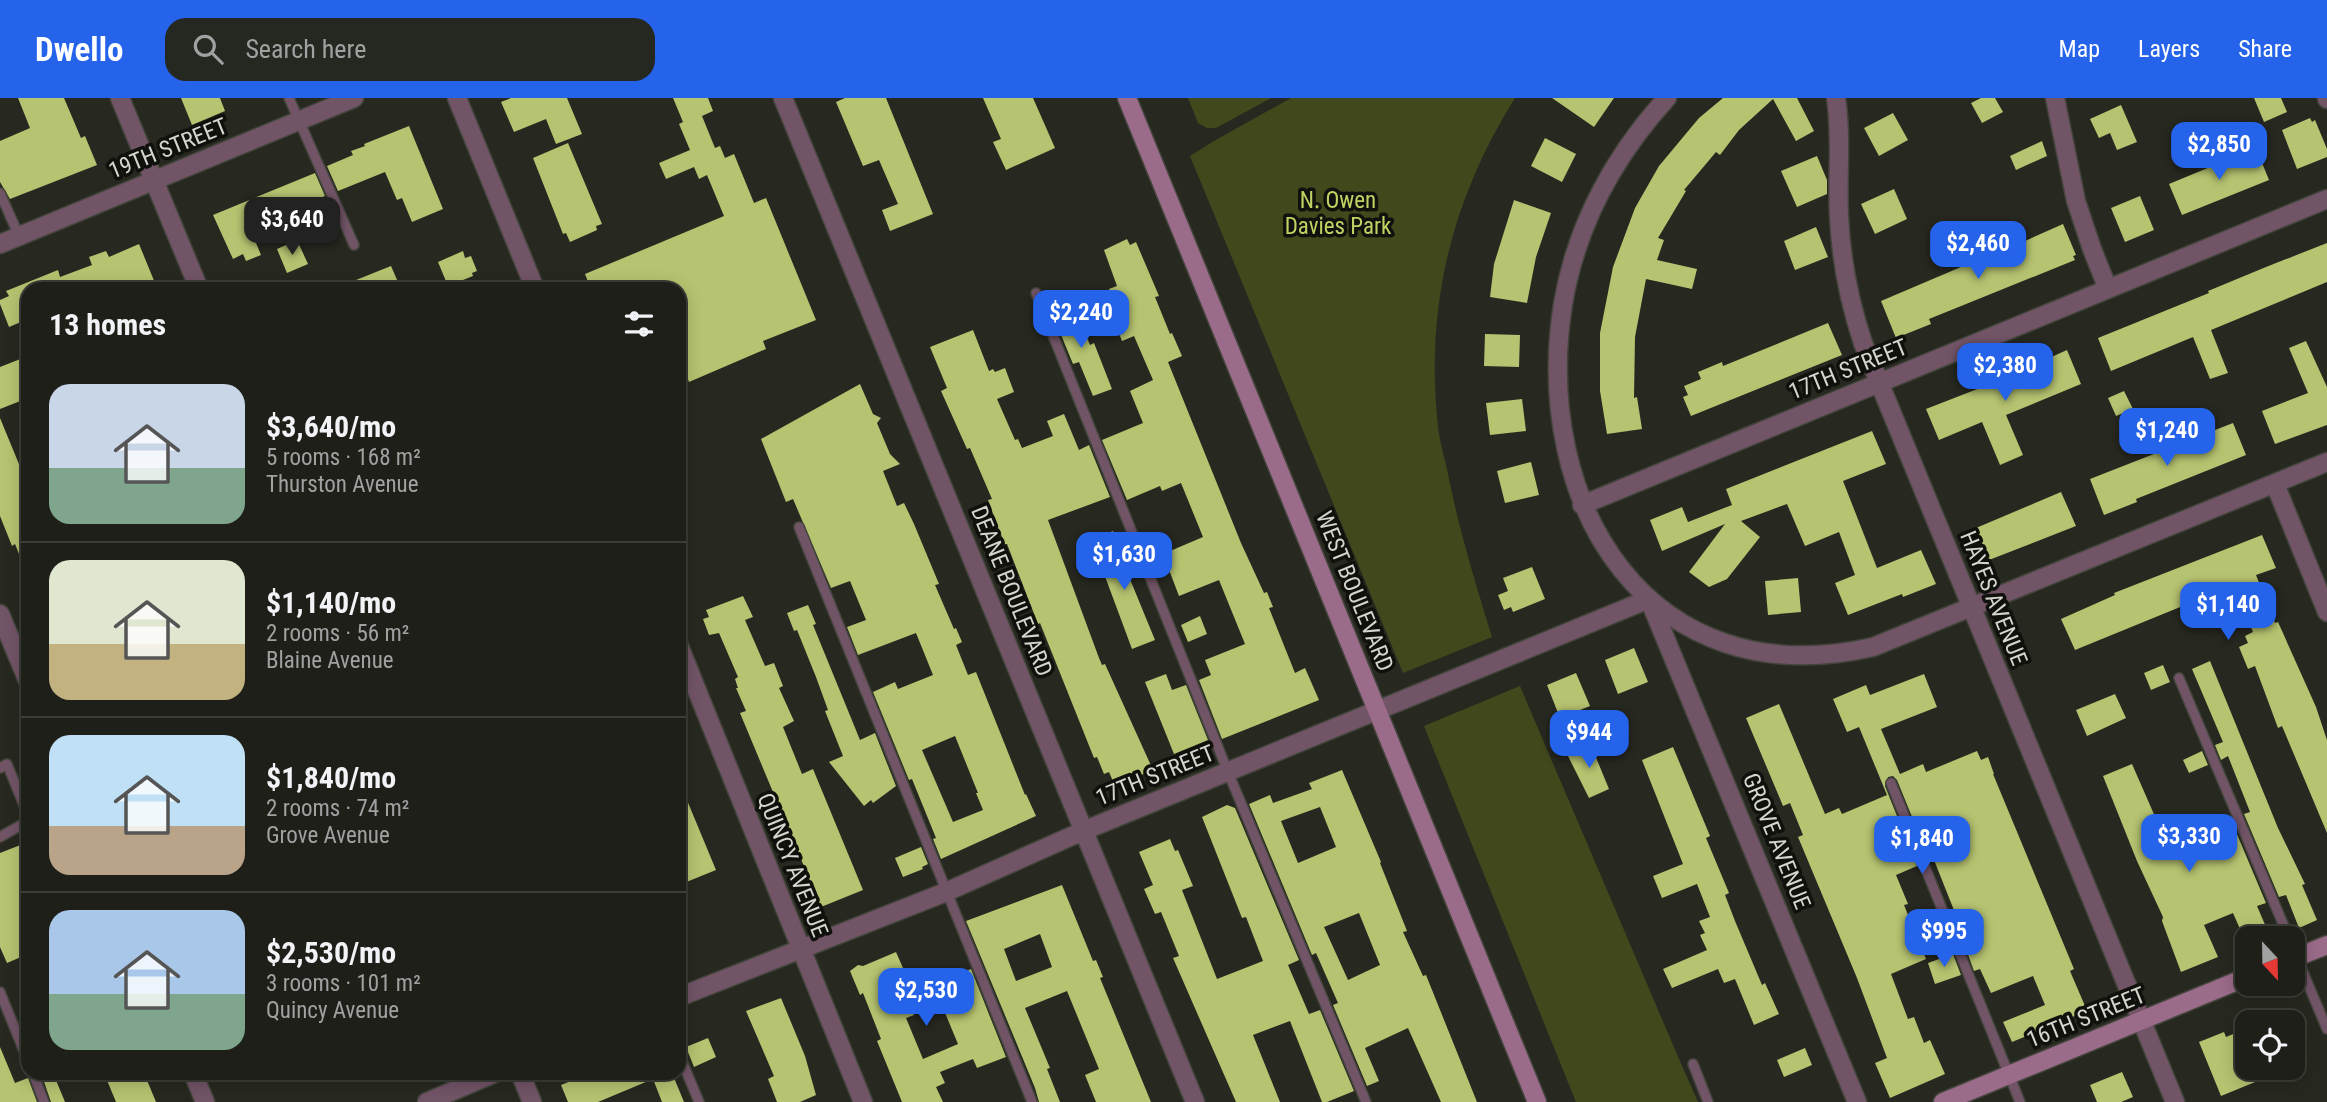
<!DOCTYPE html>
<meta charset="utf-8">
<style>
:root{--surface:#1d1f18;--page:#252721;--text:#f1f3f6;--muted:#a0a2a2;--line:#3b3d37;--accent:#2563eb}
body{margin:0;font-family:"Roboto Condensed",sans-serif;background:var(--page);color:var(--text);height:100vh;display:flex;flex-direction:column;font-size:26px;white-space:nowrap}
*{box-sizing:border-box;margin:0}
p{font-size:23px;color:var(--muted)}
.icon{flex:none;width:38px;height:38px;fill:none;stroke:currentColor;stroke-width:2;stroke-linecap:round;stroke-linejoin:round}
.map{position:relative;flex:1;overflow:hidden}
.sheet{position:absolute;left:21px;top:184px;width:665px;height:798px;display:flex;flex-direction:column;background:var(--surface);border-radius:21px;box-shadow:0 4px 18px #0003,0 0 0 2px var(--line)}
.sheet>*{flex:none}
.needle{width:46px;rotate:158deg}
.buttons{position:absolute;left:2235px;top:828px;display:grid;gap:14px}
.buttons a{display:grid;place-items:center;width:70px;height:70px;border-radius:14px;background:var(--surface);box-shadow:0 4px 18px #0003,0 0 0 2px var(--line);font-size:35px}
.price{position:absolute;translate:-50% -60px;padding:0 16px;border-radius:14px;background:var(--accent);color:#fff;font-size:23px;line-height:46px;filter:drop-shadow(0 2px 4px #0008)}
.price::after{content:'';position:absolute;left:50%;top:42px;width:21px;height:16px;margin-left:-10px;background:inherit;clip-path:polygon(0 0,100% 0,50% 100%)}
.price.on{background:#222;color:#fff}
ul{padding:0;list-style:none}
li{display:flex;align-items:center;gap:21px;height:175px;padding:0 28px}
li+li{border-top:2px solid var(--line)}
li span{display:grid;place-items:center;flex:none;width:196px;height:140px;border-radius:21px;color:#555}
li>.icon{margin-inline-start:auto}
span .icon{width:84px;height:84px;fill:#fffc;stroke-width:1}
li b{font-size:30px}
h2{display:flex;justify-content:space-between;align-items:center;height:84px;padding:0 28px;font-size:30px}
header{display:flex;align-items:center;gap:42px;box-sizing:border-box;height:98px;padding:0 35px;background:var(--accent);color:#fff}
header strong{font-size:33px}
nav{display:flex;gap:38px;margin-inline-start:auto;font-size:24px}
.search{width:490px;height:63px;background:var(--page);display:flex;align-items:center;gap:18px;box-sizing:border-box;padding:0 24px;border-radius:21px;color:var(--muted);font-size:26px}
.map>svg:first-child{display:block}
.green{fill:#41481c}
.building{fill:#b6c370;fill-rule:evenodd}
.lines{fill:none;stroke-linecap:round;stroke-linejoin:round}
.lane-casing{stroke:#43453c;stroke-width:12}
.street-casing{stroke:#43453c;stroke-width:21}
.secondary-casing{stroke:#43453c;stroke-width:21}
.lane{stroke:#725467;stroke-width:9}
.street{stroke:#725467;stroke-width:18}
.secondary{stroke:#9b6b8a;stroke-width:18}
.labels{text-anchor:middle;stroke-width:7;stroke-linejoin:round;paint-order:stroke}
.street-label{font-size:23px;fill:#d5d6d0;stroke:#10110d}
.park-label{font-size:23px;fill:#c2d262;stroke:#10110d}
</style>
<header>
<strong>Dwello</strong>
<div class="search"><svg class="icon" aria-label="search" viewBox="0 0 24 24"><circle cx="10" cy="10" r="6"/><path d="M15 15l6 6"/></svg>Search here</div>
<nav><a>Map</a><a>Layers</a><a>Share</a></nav>
</header>
<div class="map">
<svg width="2327" height="1004" viewBox="0 0 2327 1004">
<rect width="100%" height="100%" fill="#272920"/>
<!-- green -->
<path class="green" d="M1188 0H1271L1216 30H1207L1198 25Z
M1291 0H1515C1451 102 1425 209 1438 329 1440 346 1446 364 1449 381 1460 435 1476 487 1492 539L1403 575 1190 58 1214 43Z
M1520 588 1679 961 1698 1004H1576L1424 628Z"/>
<!-- building -->
<path class="building" d="M18 0H64L81 40 85 38 97 67 10 101 0 84V43L30 30Z
M181 0H220L225 13 192 27Z
M511 0H567L582 36 556 46 546 21 514 34 501 4Z
M673 0H708L713 13 702 18 715 50 720 48 725 60 734 56 754 105 766 100 816 222 763 243 766 251 689 284 679 258V191H591L585 176 724 118 707 77 699 81 694 69 666 81 659 65 690 52 679 26 683 24Z
M845 0H886L933 116 890 133 882 112 898 106 879 62 863 68 836 4Z
M983 0H1033L1055 50 1006 72 993 44 1001 41Z
M1552 0H1614L1594 29Z
M1723 0H1797L1814 33 1796 43 1773 1 1739 32 1720 57 1716 54 1684 92 1686 93 1658 140 1664 142 1657 162 1697 171 1692 191 1646 181 1635 239 1634 300 1637 299 1642 331 1607 336 1600 293V235L1613 169 1635 110 1659 68 1699 20Z
M1981 0H1995L2003 14 1982 25 1971 5Z
M2254 0H2281L2287 14 2264 24Z
M2121 7 2137 44 2117 52 2110 35 2099 40 2090 21Z
M1893 15 1908 42 1879 58 1864 30Z
M2310 20 2312 24 2315 22 2327 51V59L2297 71 2282 32Z
M409 28 443 111 412 124 402 100 397 102 385 74 338 93 327 68 353 57 351 53 365 48 364 46Z
M1545 40 1576 56 1562 84 1531 68Z
M2042 43 2047 58 2016 72 2010 58Z
M568 45 602 126 596 128 597 132 570 144 566 135 563 136 533 60Z
M2256 50 2269 82 2182 117 2169 86Z
M1817 58 1827 82V96L1797 109 1781 73Z
M315 75 325 98 249 128 261 157 246 163 243 156 233 161 213 117Z
M1894 91 1907 121 1875 136 1861 106Z
M2140 98 2154 132 2125 144 2111 110Z
M1514 102 1551 115 1536 159 1527 205 1490 199 1494 166Z
M2063 126 2076 157 2073 158 2075 162 1929 221 1931 226 1896 240 1881 203 1968 166 1969 168Z
M1816 129 1828 159 1795 172 1784 143Z
M1127 141 1130 147 1136 144 1159 198 1155 199 1170 236 1172 235 1182 258 1168 264 1241 445 1264 495 1267 494 1273 509 1269 510 1295 575 1305 570 1319 602 1222 641 1199 582 1211 577 1205 562 1245 546 1219 482 1179 498 1163 456 1203 439 1181 385 1162 393 1160 388 1127 402 1102 342 1143 325 1130 293 1153 282 1134 238 1122 243 1116 228 1124 225 1109 191 1117 188 1104 152Z
M297 142 308 166 287 175 277 151Z
M2327 145V184L2211 232 2228 275 2210 281 2193 239 2111 273 2098 240 2209 195 2208 193 2266 169Z
M139 146 155 185 151 187 152 191H28V221L9 229 0 206V202L9 198 6 193 58 172 60 179 92 167 89 159 106 153 109 159Z
M463 153 465 160 471 158 477 173 472 175 473 178 448 188 438 164Z
M391 168 401 191H336V190Z
M1066 204 1079 235 1084 233 1090 247 1094 245 1112 291 1093 298 1079 264 1073 266 1050 210Z
M1828 225 1842 257 1691 318 1683 299 1688 297 1684 288 1701 281 1698 274 1722 264 1723 268Z
M973 232 989 273 993 271 995 274 1005 270 1014 294 997 301 1015 342 1018 341 1022 350 1053 338 1047 323 1064 316 1079 352 1089 347 1110 399 1048 422 1099 560 1102 567 1105 566 1153 672 1115 688 1109 674 1104 676 1097 659 1094 660 1040 525 1038 526 1007 446H1005L999 432 988 402 992 401 970 350 967 351 941 293 947 290 930 249Z
M1485 236 1520 237 1519 269 1484 268Z
M2306 243 2327 289V327L2275 346 2262 313 2308 295 2289 250Z
M2067 252 2081 286 2006 317 2023 357 2000 367 1982 324 1939 342 1926 311 2003 281Z
M28 258V300L0 311V269Z
M860 286 873 316 881 320 877 325 890 356 900 366 883 373 897 408 904 405 914 426 939 486 935 487 954 531 956 530 962 544 956 547 968 577 976 574 1025 697 1026 696 1036 718 941 761 933 741 936 740 912 681 909 682 873 594 895 584 898 591 933 577 916 535 858 557 847 529 866 522 850 483 831 490 793 401 786 404 761 341ZM955 638 978 695H976L983 712 953 724 922 652Z
M2124 293 2133 311 2116 318 2108 300Z
M1522 301 1526 333 1490 337 1486 305Z
M0 320 28 388V478L15 446 12 448 0 418Z
M2233 325 2246 357 2136 401 2137 404 2104 417 2090 381Z
M1872 333 1886 366 1843 383 1877 470 1921 452 1936 486 1903 499 1902 496 1848 517 1835 485 1855 477 1839 434 1805 448 1787 406 1741 423 1760 439 1727 481 1709 489 1689 474 1725 426 1662 453 1650 422 1682 409 1688 424 1732 407 1726 391Z
M1531 364 1539 397 1505 405 1497 373Z
M2061 394 2076 428 1989 462 1976 430Z
M1113 433 1120 451 1118 452 1155 542 1132 551 1103 473 1106 472 1094 441Z
M2262 437 2276 470 2256 477 2275 525 2278 524 2316 609 2327 642V735L2282 628 2278 630 2255 568 2248 571 2239 549 2248 545 2245 538 2253 534 2234 487 2075 552 2061 521 2115 497 2114 495Z
M1532 469 1545 501 1513 514 1511 509 1504 512 1498 497 1508 493 1503 480Z
M1798 480 1801 514 1768 517 1765 483Z
M743 498 753 519 745 522 765 568 774 565 783 588 779 590 794 623 783 629 802 676 813 671 863 792 821 809 740 615 746 613 736 590H738L735 581 738 579 719 535 709 537 703 521 709 519 706 512Z
M808 507 816 526 813 527 860 642 875 635 896 688 873 705 871 702 864 708 829 664 843 658 825 613 828 612 816 579 797 532 794 533 787 515Z
M1200 518 1207 536 1188 544 1181 527Z
M1634 550 1648 584 1618 596 1605 562Z
M2210 563 2278 730 2305 786 2302 787 2317 822 2299 830 2286 797 2279 799 2244 716 2250 714 2228 658 2221 662 2215 647 2223 644 2192 571Z
M2163 567 2170 584 2151 592 2144 575Z
M1576 575 1590 608 1560 620 1547 587Z
M1166 576 1172 592 1186 587 1208 642 1174 656 1145 584Z
M1924 576 1937 609 1881 631 1900 676 1923 666 1926 674 1977 653 1981 662 1988 659 1994 676H1993L2074 871 2070 873 2085 908 2080 910 2082 915 2012 944 2003 924 2045 907 2033 878 1991 895 1980 871 1974 873 1966 851 1969 850 1934 762 1930 763 1897 682 1893 678 1888 679 1885 688 1917 768 1896 777 1908 806 1904 807 1926 861 1891 876 1908 921 1914 919 1924 945 1930 942 1945 976 1890 1000 1875 965 1887 960 1857 880 1798 739 1803 737 1790 705 1783 708 1746 620 1779 606 1825 716 1839 710 1842 716 1887 697 1859 629 1847 634 1833 601 1866 587 1870 597Z
M2115 596 2126 620 2087 638 2076 612Z
M1590 645 1609 691 1589 700 1567 656Z
M1673 649 1710 738 1706 740 1729 795 1725 797 1735 823 1762 887 1765 885 1779 916 1754 927 1735 881 1724 885 1718 871 1672 890 1663 871 1707 852 1700 837 1705 835 1699 823 1710 819 1697 786 1662 800 1653 778 1683 766 1642 662Z
M2202 653 2208 667 2189 675 2183 662Z
M2132 666 2167 746 2177 742 2178 744 2231 722 2266 805 2257 808 2269 836 2260 840H2244L2233 815 2204 827 2218 859 2181 874 2162 823 2163 819 2137 763 2103 678Z
M1342 672 1381 764 1380 765 1407 833 1403 834 1423 878 1426 877 1477 1004H1441L1408 930 1365 950 1379 983 1367 988 1333 907 1338 905 1316 855 1312 857 1249 706 1270 697 1273 705 1312 691 1309 685ZM1320 709 1336 749 1298 765 1281 723ZM1359 815 1380 867 1348 882 1324 829Z
M679 683 716 772 679 787Z
M1227 707 1235 710 1299 862 1288 867 1309 916 1320 912 1354 993 1327 1004H1322L1290 923 1253 937 1280 1004H1236L1173 860 1179 858 1161 814 1155 816 1144 791 1153 787 1139 754 1170 741 1175 753 1178 752 1193 788 1182 792 1217 881 1263 863 1246 819 1242 820 1202 719Z
M28 744V856L7 865 0 849V755Z
M921 749 928 766 922 769 923 771 903 779 895 760Z
M1062 787 1093 863 1096 862 1103 879 1100 880 1151 1004H1096L1085 977 1099 971 1067 893 1025 910 1050 970 1047 971 1060 1004H1039L1035 990 966 823ZM1040 836 1052 869 1016 883 1004 851Z
M896 854 906 877 899 880 914 917 906 920 923 961 958 946 943 910 950 907 941 885 971 871 1006 959 977 970 973 961 940 974 945 985 936 989 943 1004H902L877 943 881 941 863 895 860 897 850 873 858 867 863 868Z
M1953 856 1961 877 1935 886 1928 865Z
M781 900 805 958 816 997 800 1004H777L768 981 774 978 746 913Z
M2243 932 2247 941V970H2289L2221 998 2199 944 2224 934 2226 939Z
M708 940 716 959 694 969 686 949Z
M0 949 15 985 28 980 37 1004H0Z
M1805 950 1812 967 1784 979 1777 962Z
M2122 974 2133 999 2121 1004H2097L2090 987Z
M41 975H53L65 1004H51Z
M104 975H144L156 1004H116Z
M591 975 594 981 609 975H672L684 1004H662L653 981 598 1004H568L561 987Z"/>
<g class="lines">
<!-- lane casing -->
<g class="lane-casing">
<path id="lane" d="M289 0 354 147
M0 95 19 138
M1036 195 1228 674 1366 1004
M799 429 1032 1004
M2179 580 2289 840
M0 670 7 666 28 717
M1891 685 2020 1004
M0 739 28 723
M2292 848 2327 931
M0 894 28 963
M679 956 699 1004
M1693 966 1708 1004
M33 975 44 1004"/>
</g>
<!-- street casing -->
<g class="street-casing">
<path id="street" d="M120 0 199 191
M457 0 535 191
M783 0 1195 1004
M1667 0C1614 58 1576 128 1563 206 1531 407 1649 600 1873 549L2327 364
M1836 0C1842 40 1837 78 1839 118 1841 162 1849 203 1863 245L2175 1004
M2055 0 2076 103 2092 151 2108 191
M2327 0V1
M0 146 354 0
M2275 386 2327 514
M1582 407 2327 101
M0 516 28 583
M679 548 863 1004
M679 899 946 794 1083 733 1649 501 1857 1004
M193 975 205 1004
M520 975 532 1004
M427 1004 495 975"/>
</g>
<!-- secondary casing -->
<g class="secondary-casing">
<path id="secondary" d="M1127 0 1537 1004
M2292 861 2327 847
M1943 1004 2247 879"/>
</g>
<!-- lane -->
<use href="#lane" class="lane"/>
<!-- street -->
<use href="#street" class="street"/>
<!-- secondary -->
<use href="#secondary" class="secondary"/>
</g>
<g class="labels">
<!-- street labels -->
<g class="street-label">
<text transform="translate(168 50) rotate(-22)" y="8">19TH STREET</text>
<text transform="translate(1848 271) rotate(-22)" y="8">17TH STREET</text>
<text transform="translate(1012 493) rotate(68)" y="8">DEANE BOULEVARD</text>
<text transform="translate(1355 493) rotate(68)" y="8">WEST BOULEVARD</text>
<text transform="translate(1994 500) rotate(68)" y="8">HAYES AVENUE</text>
<text transform="translate(1155 677) rotate(-22)" y="8">17TH STREET</text>
<text transform="translate(1777 743) rotate(68)" y="8">GROVE AVENUE</text>
<text transform="translate(793 767) rotate(68)" y="8">QUINCY AVENUE</text>
<text transform="translate(2086 919) rotate(-22)" y="8">16TH STREET</text>
</g>
<!-- park labels -->
<g class="park-label">
<text x="1338" y="110">N. Owen<tspan x="1338" dy="26">Davies Park</tspan></text>
</g>
</g>
</svg>
<div class="buttons">
<a><svg class="needle" viewBox="-14 -14 28 28"><path d="M0-13l5 13h-10z" fill="#e53935"/><path d="M0 13l5-13h-10z" fill="#a0a2a2"/></svg></a>
<a><svg class="icon" aria-label="locate" viewBox="0 0 24 24"><circle cx="12" cy="12" r="6"/><path d="M12 2v4M12 18v4M2 12h4M18 12h4"/></svg></a>
</div>
<b class="price" style="left:2219px;top:84px">$2,850</b>
<b class="price on" style="left:292px;top:159px">$3,640</b>
<b class="price" style="left:1978px;top:183px">$2,460</b>
<b class="price" style="left:1081px;top:252px">$2,240</b>
<b class="price" style="left:2005px;top:305px">$2,380</b>
<b class="price" style="left:2167px;top:370px">$1,240</b>
<b class="price" style="left:1124px;top:494px">$1,630</b>
<b class="price" style="left:2228px;top:544px">$1,140</b>
<b class="price" style="left:1589px;top:672px">$944</b>
<b class="price" style="left:2189px;top:776px">$3,330</b>
<b class="price" style="left:1922px;top:778px">$1,840</b>
<b class="price" style="left:1944px;top:871px">$995</b>
<b class="price" style="left:926px;top:930px">$2,530</b>
<section class="sheet">
<h2>13 homes<svg class="icon" aria-label="filters" viewBox="0 0 24 24"><path d="M4 7h16M4 17h16"/><circle cx="9" cy="7" r="2"/><circle cx="15" cy="17" r="2"/></svg></h2>
<ul>
<li><span style="background:linear-gradient(#c9d6e8 60%,#7fa58c 0)"><svg class="icon" aria-label="home" viewBox="0 0 24 24"><path d="M3 11l9-7 9 7M6 9v11h12V9"/></svg></span><div><b>$3,640/mo</b><p>5 rooms · 168 m²</p><p>Thurston Avenue</p></div></li>
<li><span style="background:linear-gradient(#dfe7d0 60%,#c2b280 0)"><svg class="icon" aria-label="home" viewBox="0 0 24 24"><path d="M3 11l9-7 9 7M6 9v11h12V9"/></svg></span><div><b>$1,140/mo</b><p>2 rooms · 56 m²</p><p>Blaine Avenue</p></div></li>
<li><span style="background:linear-gradient(#bfe0f5 65%,#b9a48a 0)"><svg class="icon" aria-label="home" viewBox="0 0 24 24"><path d="M3 11l9-7 9 7M6 9v11h12V9"/></svg></span><div><b>$1,840/mo</b><p>2 rooms · 74 m²</p><p>Grove Avenue</p></div></li>
<li><span style="background:linear-gradient(#a9c7e8 60%,#7fa58c 0)"><svg class="icon" aria-label="home" viewBox="0 0 24 24"><path d="M3 11l9-7 9 7M6 9v11h12V9"/></svg></span><div><b>$2,530/mo</b><p>3 rooms · 101 m²</p><p>Quincy Avenue</p></div></li>
</ul>
</section>
</div>
